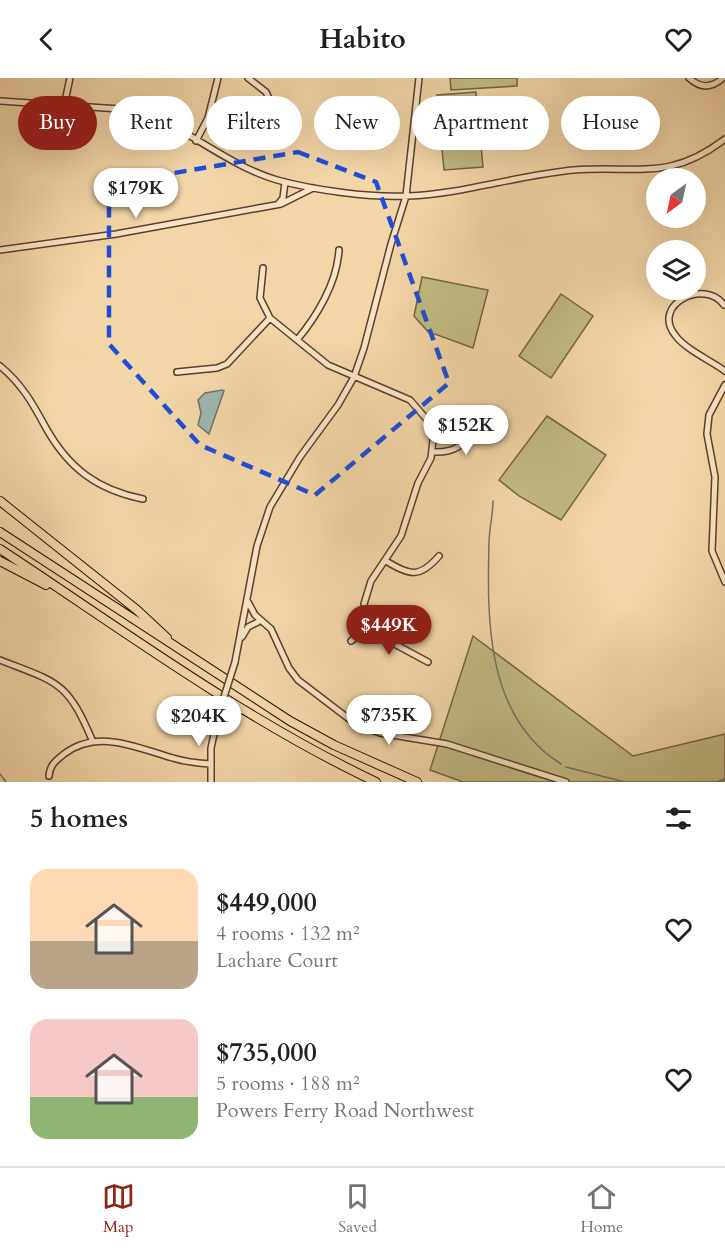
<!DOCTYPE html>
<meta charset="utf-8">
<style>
:root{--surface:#fff;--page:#f2f2f2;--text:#202124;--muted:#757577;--line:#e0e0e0;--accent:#8f2418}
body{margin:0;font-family:Cardo,serif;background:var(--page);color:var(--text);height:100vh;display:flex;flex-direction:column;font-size:22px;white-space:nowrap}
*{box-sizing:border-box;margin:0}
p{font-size:20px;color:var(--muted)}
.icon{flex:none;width:33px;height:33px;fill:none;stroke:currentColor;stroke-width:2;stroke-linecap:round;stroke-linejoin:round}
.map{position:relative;height:704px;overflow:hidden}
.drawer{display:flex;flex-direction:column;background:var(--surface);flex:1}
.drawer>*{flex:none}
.guide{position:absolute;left:18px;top:18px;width:690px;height:54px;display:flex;gap:12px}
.needle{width:39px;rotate:213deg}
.buttons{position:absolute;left:646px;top:90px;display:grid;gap:12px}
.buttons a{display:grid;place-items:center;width:60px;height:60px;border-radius:50%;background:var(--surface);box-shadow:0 6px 24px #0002;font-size:30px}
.price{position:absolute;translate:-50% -51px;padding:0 14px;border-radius:21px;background:#fff;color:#222;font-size:20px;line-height:39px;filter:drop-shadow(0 2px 3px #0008)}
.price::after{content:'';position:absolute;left:50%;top:36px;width:18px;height:14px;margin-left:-9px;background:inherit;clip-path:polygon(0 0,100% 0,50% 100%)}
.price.on{background:var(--accent);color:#fff}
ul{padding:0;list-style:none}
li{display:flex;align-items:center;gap:18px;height:150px;padding:0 30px}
li span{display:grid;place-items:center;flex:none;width:168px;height:120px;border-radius:18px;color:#555}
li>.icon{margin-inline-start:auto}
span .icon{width:72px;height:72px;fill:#fffc;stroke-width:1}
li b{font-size:26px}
h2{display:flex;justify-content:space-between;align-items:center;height:72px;padding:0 30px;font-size:26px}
.pill{padding:0 21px;border-radius:27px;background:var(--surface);box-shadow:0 6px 24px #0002;font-size:21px;line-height:54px}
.pill.on{background:var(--accent);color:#fff}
header{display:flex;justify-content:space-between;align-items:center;height:78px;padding:0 30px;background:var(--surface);font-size:27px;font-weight:700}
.menu{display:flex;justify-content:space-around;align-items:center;height:84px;border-top:2px solid var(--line);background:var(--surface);font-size:16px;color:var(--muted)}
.menu a{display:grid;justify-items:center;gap:3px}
.menu .on{color:var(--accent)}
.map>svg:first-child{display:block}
.green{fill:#c2bc83;stroke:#766442;stroke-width:1.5}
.water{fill:#9eb8af;stroke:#707369;stroke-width:1.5}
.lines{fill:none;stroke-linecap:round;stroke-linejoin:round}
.stream{stroke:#707369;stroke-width:1.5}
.minor-casing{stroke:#5c3f2a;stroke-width:8}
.highway-casing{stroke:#2a0c00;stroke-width:10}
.minor{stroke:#f8e5c6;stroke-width:5}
.highway{stroke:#f4d7a8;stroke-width:8}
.minor-bridge-casing{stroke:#5c3f2a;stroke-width:8;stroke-linecap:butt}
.minor-bridge{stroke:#f8e5c6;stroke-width:5}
.marked{fill:none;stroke:#1d4ed8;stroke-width:4.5;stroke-dasharray:12 8;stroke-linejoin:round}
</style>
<header><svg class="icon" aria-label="back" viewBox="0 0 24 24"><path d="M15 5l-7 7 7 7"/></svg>Habito<svg class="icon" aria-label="heart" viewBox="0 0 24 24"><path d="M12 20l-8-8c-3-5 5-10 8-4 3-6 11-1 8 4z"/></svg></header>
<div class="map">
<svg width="725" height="704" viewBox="0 0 725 704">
<rect width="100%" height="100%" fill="#f4d7a8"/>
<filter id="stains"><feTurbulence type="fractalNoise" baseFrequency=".00333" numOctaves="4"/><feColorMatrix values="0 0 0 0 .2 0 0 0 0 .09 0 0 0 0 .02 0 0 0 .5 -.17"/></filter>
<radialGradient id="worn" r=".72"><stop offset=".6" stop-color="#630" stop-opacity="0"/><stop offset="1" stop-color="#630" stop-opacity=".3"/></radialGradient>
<!-- green -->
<path class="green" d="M450 0H517V8L451 12Z
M476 14 483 89 444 92 437 17Z
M422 199 488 212 473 270 435 256 432 258 414 238Z
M561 216 593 238 551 300 519 278Z
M547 338 606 377 561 442 519 418 499 402Z
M473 558 633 678 725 656V704H463L430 692Z"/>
<!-- water -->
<path class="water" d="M222 312 224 313 209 356 198 347 201 335 198 322 205 315Z"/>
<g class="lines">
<!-- stream -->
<path class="stream" d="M493 423C493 437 489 451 489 465 487 543 486 639 561 686
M566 689 625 704
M0 696 6 704
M716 704 725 701"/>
<!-- minor casing -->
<g class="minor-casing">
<path id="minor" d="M248 0 266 14 276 36
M689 0C701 11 712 10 723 0
M0 23 135 32C186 48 226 87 277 102 314 112 370 120 408 118 463 116 518 97 574 92 637 87 669 104 725 61
M64 28 70 0
M196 63 208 40 218 0
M278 126 283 120 285 104
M0 172 116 156 281 126 313 110
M263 190 260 220 270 240 328 287 410 322 429 344 433 362 431 380 418 405 401 458 371 503 364 526 367 543 376 556 428 584
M724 227C705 200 651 226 675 257 686 272 710 282 725 293
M297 262C317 238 337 205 339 172
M0 288C22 306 33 326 46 350 69 391 98 412 143 421
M177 294 217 290 227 286 270 240
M725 307 709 337 707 356 715 399 712 473 725 504
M433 374C460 375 464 364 480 344
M386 483C410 498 420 500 439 478
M248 524 255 537 271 551 289 590 298 602 357 647 380 655 447 666 566 704
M242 559 248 549 258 544
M351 563 370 549
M0 582C59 605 67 603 93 664
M235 584 257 468 270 429 300 379 338 327 354 299 364 270 391 166 406 118 419 0
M49 698C50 686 56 683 64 676 98 650 137 670 173 680 185 684 197 685 210 686
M211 704V670L218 638"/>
</g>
<!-- highway casing -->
<g class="highway-casing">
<path id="highway" d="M0 423 137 532 167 560
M0 454 290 643 334 667 417 704
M0 471C123 552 243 641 376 704
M0 483 46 507"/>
</g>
<!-- minor -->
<use href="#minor" class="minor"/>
<!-- highway -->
<use href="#highway" class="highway"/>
<!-- minor-bridge casing -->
<g class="minor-bridge-casing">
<path id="minor-bridge" d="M218 638 235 584"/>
</g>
<!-- minor-bridge -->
<use href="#minor-bridge" class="minor-bridge"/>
</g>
<!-- marked area -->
<path class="marked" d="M298 74 376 104 449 305 315 417 200 367 109 266V106Z"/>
<rect width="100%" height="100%" filter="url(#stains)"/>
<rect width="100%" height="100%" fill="url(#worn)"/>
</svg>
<div class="buttons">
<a><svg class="needle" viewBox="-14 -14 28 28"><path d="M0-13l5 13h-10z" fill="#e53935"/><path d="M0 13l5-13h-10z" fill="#757577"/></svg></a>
<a><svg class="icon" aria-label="layers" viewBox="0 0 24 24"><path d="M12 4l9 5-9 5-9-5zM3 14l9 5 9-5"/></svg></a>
</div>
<b class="price" style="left:136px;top:141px">$179K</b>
<b class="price" style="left:466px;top:378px">$152K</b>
<b class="price on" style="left:389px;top:578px">$449K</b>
<b class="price" style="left:389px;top:668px">$735K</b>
<b class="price" style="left:199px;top:669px">$204K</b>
<div class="guide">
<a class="pill on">Buy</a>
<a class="pill">Rent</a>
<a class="pill">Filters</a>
<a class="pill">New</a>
<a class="pill">Apartment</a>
<a class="pill">House</a>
</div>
</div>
<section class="drawer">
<h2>5 homes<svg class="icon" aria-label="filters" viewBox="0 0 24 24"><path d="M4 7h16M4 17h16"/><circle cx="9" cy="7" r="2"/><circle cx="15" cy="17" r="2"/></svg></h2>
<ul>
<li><span style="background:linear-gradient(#ffd9b3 60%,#b9a48a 0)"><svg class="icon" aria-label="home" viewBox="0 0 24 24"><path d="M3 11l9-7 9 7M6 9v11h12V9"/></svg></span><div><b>$449,000</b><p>4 rooms · 132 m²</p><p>Lachare Court</p></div><svg class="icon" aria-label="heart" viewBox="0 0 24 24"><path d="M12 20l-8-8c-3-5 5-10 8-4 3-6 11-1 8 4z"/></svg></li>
<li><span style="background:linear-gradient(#f6c9c9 65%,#8fb573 0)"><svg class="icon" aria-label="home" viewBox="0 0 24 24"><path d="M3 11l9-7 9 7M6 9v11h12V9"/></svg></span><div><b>$735,000</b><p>5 rooms · 188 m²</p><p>Powers Ferry Road Northwest</p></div><svg class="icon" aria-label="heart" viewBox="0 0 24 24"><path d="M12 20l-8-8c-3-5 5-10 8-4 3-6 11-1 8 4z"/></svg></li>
</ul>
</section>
<nav class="menu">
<a class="on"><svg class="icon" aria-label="map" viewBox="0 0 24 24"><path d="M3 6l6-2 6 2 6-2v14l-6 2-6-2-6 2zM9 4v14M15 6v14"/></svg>Map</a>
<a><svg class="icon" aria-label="saved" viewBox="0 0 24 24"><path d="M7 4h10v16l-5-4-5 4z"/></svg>Saved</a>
<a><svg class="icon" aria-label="home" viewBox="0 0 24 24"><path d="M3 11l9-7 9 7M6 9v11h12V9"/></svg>Home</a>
</nav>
